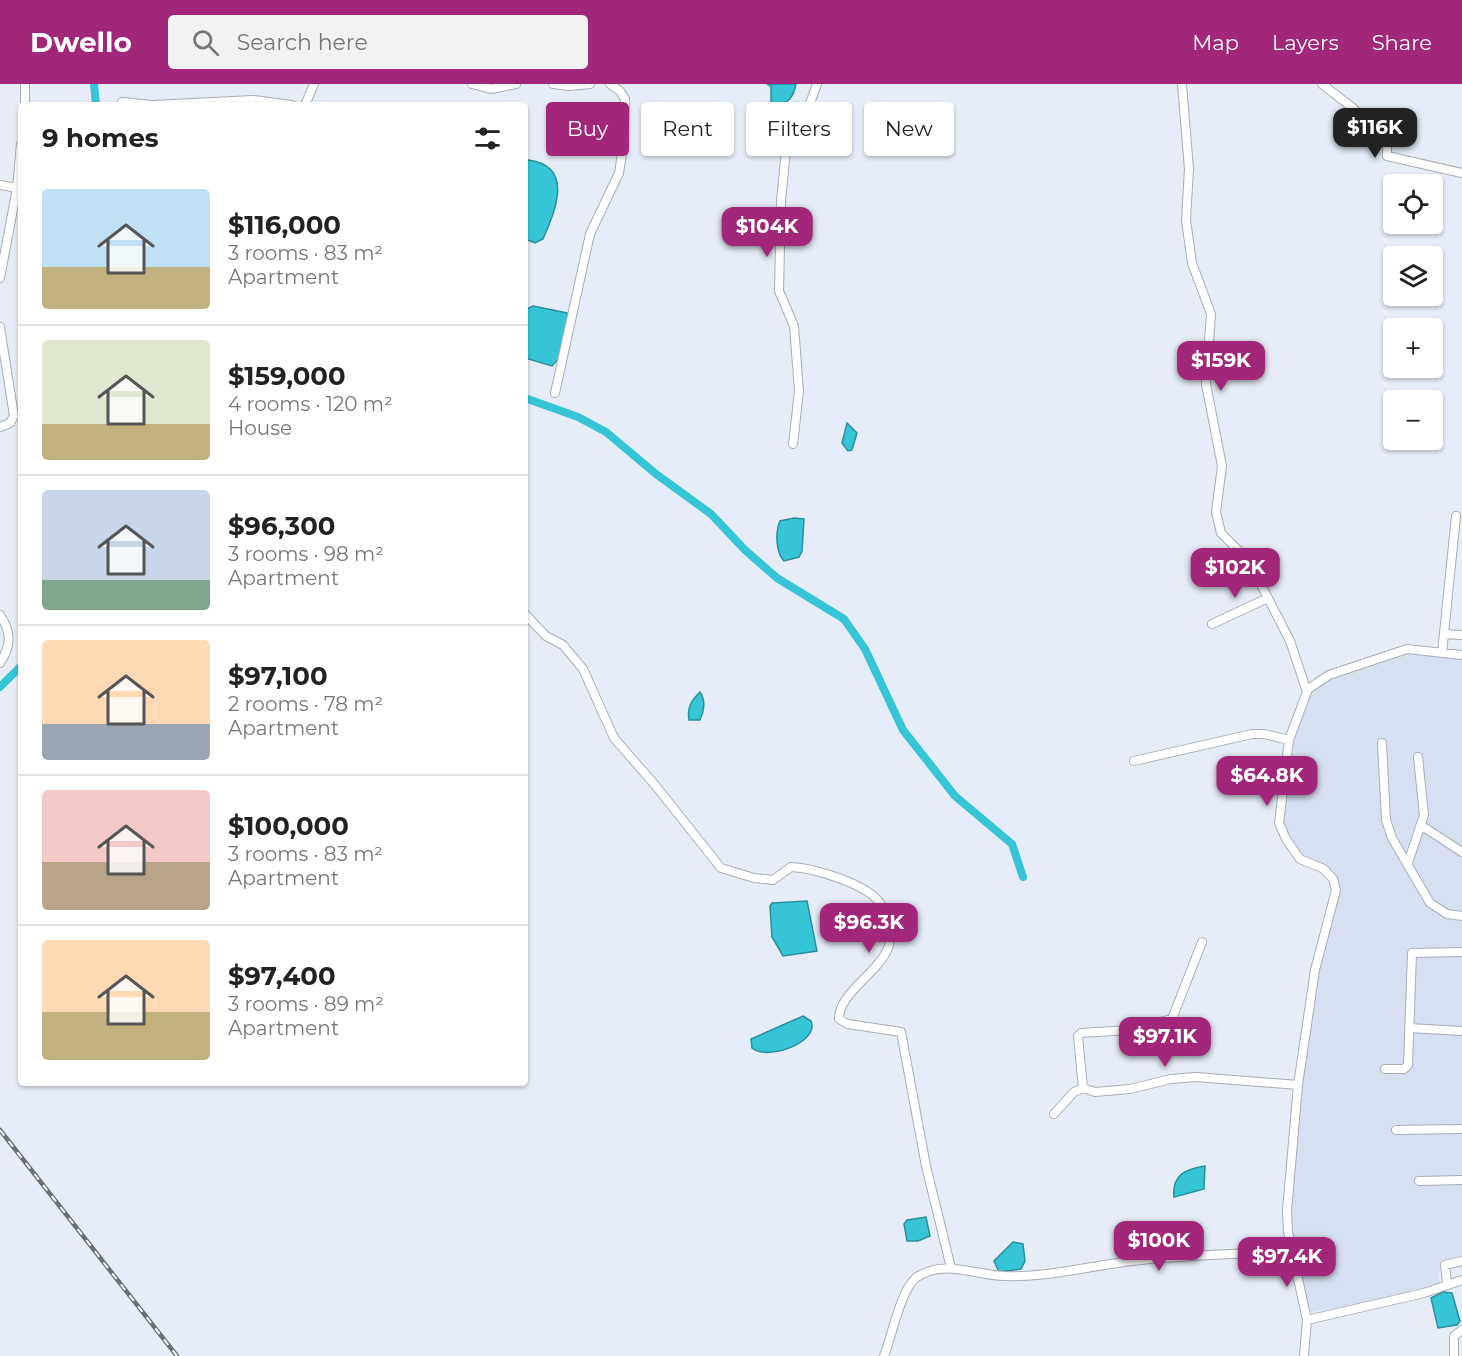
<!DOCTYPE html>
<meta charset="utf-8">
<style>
:root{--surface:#fff;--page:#f2f2f2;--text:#222;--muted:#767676;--line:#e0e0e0;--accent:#a2267a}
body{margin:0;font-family:Montserrat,sans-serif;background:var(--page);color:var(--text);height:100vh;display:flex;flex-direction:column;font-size:22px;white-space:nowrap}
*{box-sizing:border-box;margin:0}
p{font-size:20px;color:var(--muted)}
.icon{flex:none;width:33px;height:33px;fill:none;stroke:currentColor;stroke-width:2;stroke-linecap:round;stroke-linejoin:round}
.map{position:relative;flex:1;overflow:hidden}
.drawer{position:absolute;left:18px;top:18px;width:510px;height:984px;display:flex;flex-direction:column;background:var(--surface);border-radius:6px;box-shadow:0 2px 4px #0004}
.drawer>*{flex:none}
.top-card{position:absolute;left:546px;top:18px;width:570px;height:54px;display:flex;gap:12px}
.controls{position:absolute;left:1383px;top:90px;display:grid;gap:12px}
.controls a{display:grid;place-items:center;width:60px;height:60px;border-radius:6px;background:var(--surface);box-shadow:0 2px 4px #0004;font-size:30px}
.price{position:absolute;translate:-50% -51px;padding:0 14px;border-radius:12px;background:var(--accent);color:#fff;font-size:20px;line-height:39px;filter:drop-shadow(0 2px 3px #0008)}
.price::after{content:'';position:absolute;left:50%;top:36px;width:18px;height:14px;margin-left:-9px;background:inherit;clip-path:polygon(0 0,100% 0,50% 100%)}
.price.selected{background:#222;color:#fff}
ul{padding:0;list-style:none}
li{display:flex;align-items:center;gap:18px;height:150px;padding:0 24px}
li+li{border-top:2px solid var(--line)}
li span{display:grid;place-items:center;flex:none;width:168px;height:120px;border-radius:6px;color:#555}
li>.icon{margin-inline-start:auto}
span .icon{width:72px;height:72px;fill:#fffc;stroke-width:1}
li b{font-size:26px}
h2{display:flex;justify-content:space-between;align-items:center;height:72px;padding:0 24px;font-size:26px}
.chip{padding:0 21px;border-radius:6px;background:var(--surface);box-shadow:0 2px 4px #0004;font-size:21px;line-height:54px}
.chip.selected{background:var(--accent);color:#fff}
header{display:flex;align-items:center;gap:36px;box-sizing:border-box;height:84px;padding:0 30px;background:var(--accent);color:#fff}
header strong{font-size:28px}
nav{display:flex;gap:33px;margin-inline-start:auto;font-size:21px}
.search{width:420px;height:54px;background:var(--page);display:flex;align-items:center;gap:15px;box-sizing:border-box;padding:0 21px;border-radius:6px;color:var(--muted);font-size:22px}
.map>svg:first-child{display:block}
.built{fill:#d7e0f0}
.water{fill:#35c5d6;stroke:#2a8f9c;stroke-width:1.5}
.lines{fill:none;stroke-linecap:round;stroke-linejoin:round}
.canal{stroke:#35c5d6;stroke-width:8}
.street-casing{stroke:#a8adb7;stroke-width:10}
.street{stroke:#fff;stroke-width:8}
.rail-casing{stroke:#6b6e75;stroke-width:4.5}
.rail{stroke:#f8fafe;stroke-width:2;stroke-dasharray:7;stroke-linecap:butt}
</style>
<header>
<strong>Dwello</strong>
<div class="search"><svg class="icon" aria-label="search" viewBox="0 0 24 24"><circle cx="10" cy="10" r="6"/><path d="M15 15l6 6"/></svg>Search here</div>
<nav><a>Map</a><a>Layers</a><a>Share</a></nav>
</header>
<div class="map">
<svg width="1462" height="1272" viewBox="0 0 1462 1272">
<rect width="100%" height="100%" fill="#e7edf8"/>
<!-- built -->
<path class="built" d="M1407 567 1462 573V1175L1442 1180 1438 1191 1440 1199 1357 1221 1307 1229 1292 1152 1293 1090 1299 1016 1317 887 1336 821 1337 806 1334 795 1300 774 1280 739 1289 659 1308 606 1329 592Z"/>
<!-- water -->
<path class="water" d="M767 0H796C794 14 785 22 771 23V2Z
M528 76C575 82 555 127 543 155L535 159 525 155V77Z
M533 222 567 229 569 233 559 274 552 282 525 274V226Z
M847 339 857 349 852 366 848 367 842 359Z
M794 434 804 435 802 467 799 473 784 477C776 469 775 448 780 437Z
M700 608C706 616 704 628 700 636H689C687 623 691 617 700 608Z
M807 817 817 867 783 872 772 853 770 822 772 819Z
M803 932 811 937C820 959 766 977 752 964L751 955Z
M1205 1082 1204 1105 1174 1113C1172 1091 1185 1085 1205 1082Z
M926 1133 930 1152 918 1157H907L904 1140 907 1136Z
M1013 1158 1023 1160 1025 1177 1021 1185 999 1188 994 1177Z
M1443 1208 1452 1209 1460 1237 1457 1241 1438 1244 1431 1214Z"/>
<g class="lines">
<!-- canal -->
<path class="canal" d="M94 0 96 21
M525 314 578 333 606 348 656 390 711 430 745 466 777 494 844 535 865 565 903 646 955 712 1012 760 1023 793
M0 603 21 582"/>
<!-- street casing -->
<g class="street-casing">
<path id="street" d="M472 0 491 5 516 0
M553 0 569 2 590 0
M1182 0 1189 85 1186 136 1192 179 1211 230 1206 300 1222 382 1216 428 1221 449 1248 476 1268 514 1290 557 1307 608
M1322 0 1354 25 1387 57V72L1462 89
M122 18 152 21
M25 21V0
M153 21 253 16 292 21
M305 21 314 0
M0 101 17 104
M0 194 17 104 21 60
M0 243 14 332 10 339 0 343
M555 309 590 150 619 89 624 57 625 15 620 7 610 0
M793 360 799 307 794 242 779 207 781 117 788 46 808 25 817 0
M525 530 546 552 563 561 583 585 614 654 655 701 721 784 754 794 773 796 791 783C814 784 867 800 880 819 884 825 886 834 888 841 890 848 891 857 888 864 879 888 838 910 839 935L848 940 901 948 926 1082 951 1184
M0 531C12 549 11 562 0 579
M1212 540 1268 514
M1444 550 1462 551
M1442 569 1456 432
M1382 659 1386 736 1392 754 1430 819 1447 830 1462 832
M1134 677 1252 650H1264L1289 656
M1422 742 1462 768
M1408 779 1424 731 1418 673
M1409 944 1462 947
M1385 985H1404L1408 981 1412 869 1462 868
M1083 1004 1078 952 1081 949 1129 946 1172 935 1202 858
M1054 1030 1074 1008 1083 1004 1095 1008 1130 1005 1171 995 1196 993 1298 1001
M1396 1046 1462 1045
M1419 1097 1462 1096
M1292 1167 1307 1236 1304 1272
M1447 1199 1445 1181 1462 1177
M1307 1236 1424 1209 1462 1196
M884 1272C892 1252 901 1204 917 1193 946 1175 972 1191 1005 1192 1050 1194 1096 1180 1141 1176 1191 1171 1242 1170 1292 1167L1288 1148 1287 1127 1298 1001 1315 886 1336 806 1333 795 1324 785 1300 775 1286 755 1279 739 1289 656 1308 605 1329 591 1407 565 1462 571
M1454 1272V1252L1462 1246"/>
</g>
<!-- street -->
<use href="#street" class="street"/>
<!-- rail casing -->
<g class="rail-casing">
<path id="rail" d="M0 1046 177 1272"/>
</g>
<!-- rail -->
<use href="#rail" class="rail"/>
</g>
</svg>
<div class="controls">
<a><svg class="icon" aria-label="locate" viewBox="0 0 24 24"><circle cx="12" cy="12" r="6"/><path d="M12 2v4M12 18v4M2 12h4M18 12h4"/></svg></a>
<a><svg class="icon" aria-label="layers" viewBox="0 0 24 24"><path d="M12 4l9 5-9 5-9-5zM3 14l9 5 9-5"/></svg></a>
<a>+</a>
<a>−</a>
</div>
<b class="price selected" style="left:1375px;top:75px">$116K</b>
<b class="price" style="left:767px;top:174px">$104K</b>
<b class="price" style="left:1221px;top:308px">$159K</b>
<b class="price" style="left:1235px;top:515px">$102K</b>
<b class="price" style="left:1267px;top:723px">$64.8K</b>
<b class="price" style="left:869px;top:870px">$96.3K</b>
<b class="price" style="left:1165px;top:984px">$97.1K</b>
<b class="price" style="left:1159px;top:1188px">$100K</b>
<b class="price" style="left:1287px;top:1204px">$97.4K</b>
<div class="top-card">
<a class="chip selected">Buy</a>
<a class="chip">Rent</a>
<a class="chip">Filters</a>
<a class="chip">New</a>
</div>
<section class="drawer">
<h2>9 homes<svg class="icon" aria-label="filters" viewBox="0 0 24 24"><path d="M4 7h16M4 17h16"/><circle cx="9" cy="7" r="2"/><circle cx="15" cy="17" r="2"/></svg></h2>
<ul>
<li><span style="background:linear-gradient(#bfe0f5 65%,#c2b280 0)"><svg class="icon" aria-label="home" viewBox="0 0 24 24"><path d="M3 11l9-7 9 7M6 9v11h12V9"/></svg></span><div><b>$116,000</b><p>3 rooms · 83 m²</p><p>Apartment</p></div></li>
<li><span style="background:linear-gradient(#dfe7d0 70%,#c2b280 0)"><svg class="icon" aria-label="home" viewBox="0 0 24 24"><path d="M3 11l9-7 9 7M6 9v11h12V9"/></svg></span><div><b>$159,000</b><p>4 rooms · 120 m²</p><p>House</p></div></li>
<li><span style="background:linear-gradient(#c9d6e8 75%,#7fa58c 0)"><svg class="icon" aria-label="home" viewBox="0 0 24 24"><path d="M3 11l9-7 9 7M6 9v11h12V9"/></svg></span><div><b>$96,300</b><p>3 rooms · 98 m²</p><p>Apartment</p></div></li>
<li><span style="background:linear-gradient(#ffd9b3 70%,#9aa5b1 0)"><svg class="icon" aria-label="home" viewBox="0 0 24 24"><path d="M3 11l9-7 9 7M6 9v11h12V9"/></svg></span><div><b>$97,100</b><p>2 rooms · 78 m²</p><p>Apartment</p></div></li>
<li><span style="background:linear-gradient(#f6c9c9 60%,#b9a48a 0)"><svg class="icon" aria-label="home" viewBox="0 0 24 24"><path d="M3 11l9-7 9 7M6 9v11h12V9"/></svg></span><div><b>$100,000</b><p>3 rooms · 83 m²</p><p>Apartment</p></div></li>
<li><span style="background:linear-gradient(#ffd9b3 60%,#c2b280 0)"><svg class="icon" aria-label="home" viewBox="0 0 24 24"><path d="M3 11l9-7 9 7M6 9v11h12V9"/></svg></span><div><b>$97,400</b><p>3 rooms · 89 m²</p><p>Apartment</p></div></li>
</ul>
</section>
</div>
